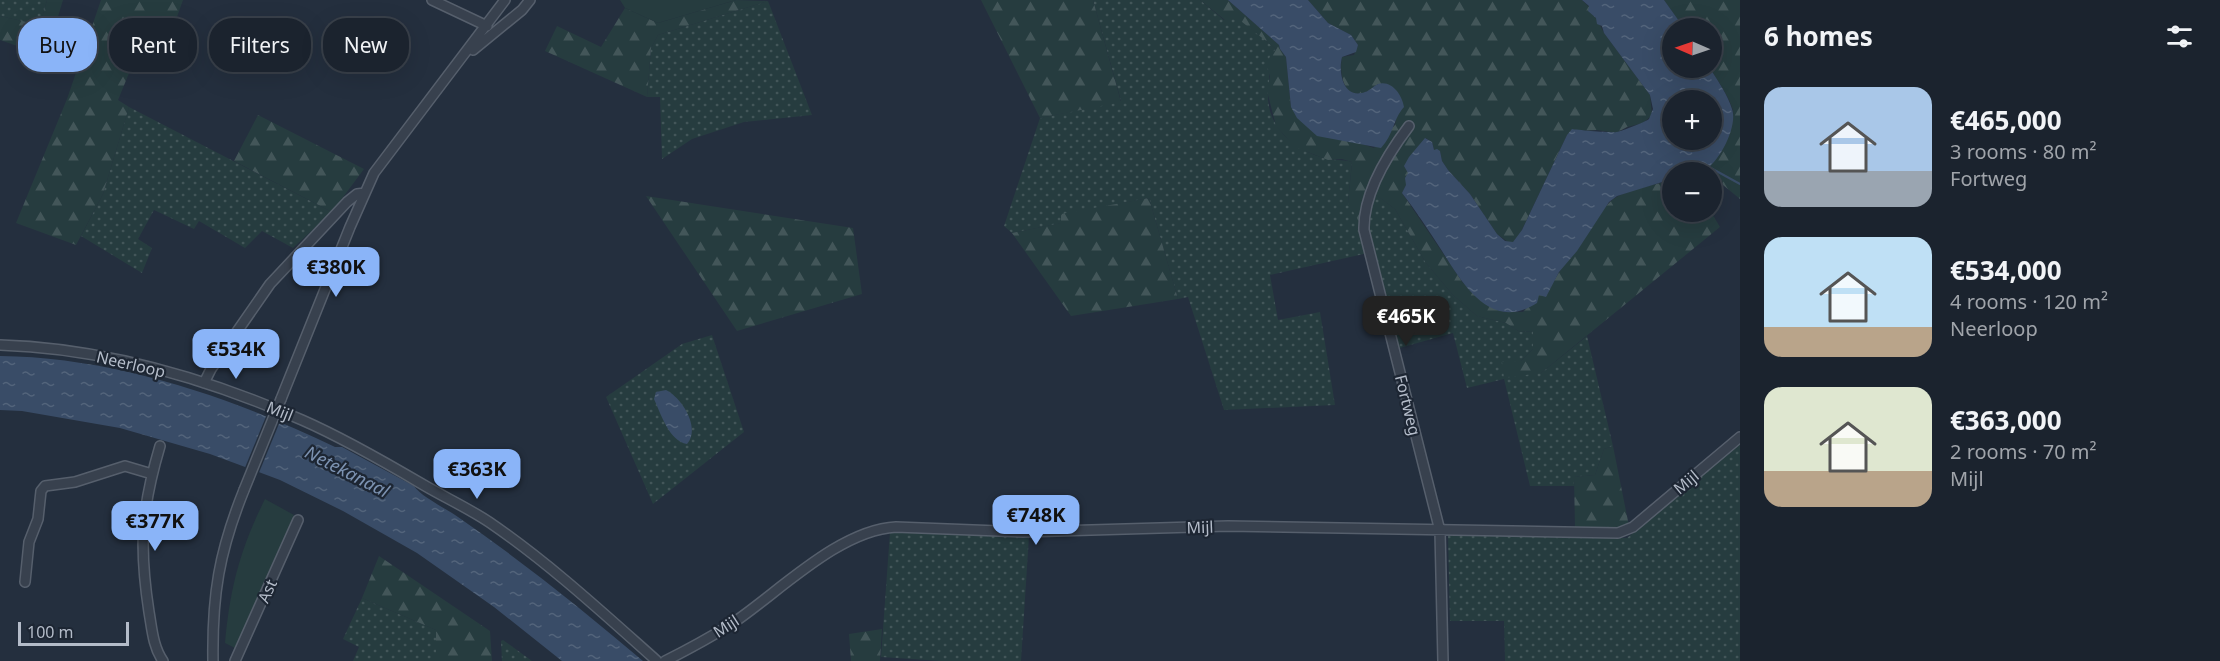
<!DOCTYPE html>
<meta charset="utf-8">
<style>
:root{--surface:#1b232e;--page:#282f3a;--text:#f1f3f6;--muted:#a0a4aa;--line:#39404a;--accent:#8ab4f8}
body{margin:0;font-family:"Noto Sans",sans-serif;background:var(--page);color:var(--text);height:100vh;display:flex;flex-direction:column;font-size:22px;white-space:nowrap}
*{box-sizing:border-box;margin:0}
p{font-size:20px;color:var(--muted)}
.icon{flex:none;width:33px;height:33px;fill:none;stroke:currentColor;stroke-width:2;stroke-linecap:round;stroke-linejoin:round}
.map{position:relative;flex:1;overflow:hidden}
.details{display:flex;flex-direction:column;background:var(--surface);width:480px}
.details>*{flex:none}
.banner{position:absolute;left:18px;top:18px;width:570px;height:54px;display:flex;gap:12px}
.needle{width:39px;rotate:272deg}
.buttons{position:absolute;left:1662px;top:18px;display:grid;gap:12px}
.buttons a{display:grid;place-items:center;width:60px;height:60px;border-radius:50%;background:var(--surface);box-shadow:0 6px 24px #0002,0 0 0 2px var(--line);font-size:30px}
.scale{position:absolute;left:18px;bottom:15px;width:111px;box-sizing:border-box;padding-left:6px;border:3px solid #b4bcc9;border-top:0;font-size:16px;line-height:21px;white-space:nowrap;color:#b4bcc9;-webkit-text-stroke:4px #1d2633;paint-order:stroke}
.price{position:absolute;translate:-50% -51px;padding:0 14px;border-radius:12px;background:var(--accent);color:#111;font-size:20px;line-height:39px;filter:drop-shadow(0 2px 3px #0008)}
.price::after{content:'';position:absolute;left:50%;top:36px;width:18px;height:14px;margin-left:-9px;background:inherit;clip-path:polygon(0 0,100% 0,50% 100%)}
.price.current{background:#222;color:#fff}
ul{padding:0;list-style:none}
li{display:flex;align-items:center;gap:18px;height:150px;padding:0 24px}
li span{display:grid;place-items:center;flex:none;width:168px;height:120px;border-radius:18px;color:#555}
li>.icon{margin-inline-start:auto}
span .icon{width:72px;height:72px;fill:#fffc;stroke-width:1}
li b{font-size:26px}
h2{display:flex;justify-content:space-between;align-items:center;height:72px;padding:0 24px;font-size:26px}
.pill{padding:0 21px;border-radius:24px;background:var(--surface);box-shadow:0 6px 24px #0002,0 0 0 2px var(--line);font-size:21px;line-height:54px}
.pill.current{background:var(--accent);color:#111}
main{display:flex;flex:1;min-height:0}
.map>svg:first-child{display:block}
.grass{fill:url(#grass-dots)}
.forest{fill:url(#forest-firs)}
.garden{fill:#263c3f}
.water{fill:url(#water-ripples);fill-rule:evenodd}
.pier{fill:#242f3e}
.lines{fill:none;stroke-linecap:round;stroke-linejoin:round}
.stream{stroke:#394c67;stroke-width:2}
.minor-casing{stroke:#565f6c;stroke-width:12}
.minor{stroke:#38414e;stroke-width:9}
.minor-bridge-casing{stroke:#565f6c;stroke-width:12;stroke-linecap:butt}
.minor-bridge{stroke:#38414e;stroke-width:9}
.labels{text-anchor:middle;stroke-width:4.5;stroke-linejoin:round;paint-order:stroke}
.street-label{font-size:16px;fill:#b4bcc9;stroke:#1d2633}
.water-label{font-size:18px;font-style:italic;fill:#7c92b1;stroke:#1d2633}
</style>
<main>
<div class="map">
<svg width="1740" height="661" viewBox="0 0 1740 661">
<defs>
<pattern id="grass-dots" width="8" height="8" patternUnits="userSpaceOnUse" patternTransform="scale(1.5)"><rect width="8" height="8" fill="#263c3f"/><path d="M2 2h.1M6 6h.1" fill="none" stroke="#435659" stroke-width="1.8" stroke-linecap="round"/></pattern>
<pattern id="forest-firs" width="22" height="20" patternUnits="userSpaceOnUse" patternTransform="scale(1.5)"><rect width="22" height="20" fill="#263c3f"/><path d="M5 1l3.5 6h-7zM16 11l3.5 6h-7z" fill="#435659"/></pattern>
<pattern id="water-ripples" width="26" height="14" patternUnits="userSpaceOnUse" patternTransform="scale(1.5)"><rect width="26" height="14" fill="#394c67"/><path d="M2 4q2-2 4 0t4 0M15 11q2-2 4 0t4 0" fill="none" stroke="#53647b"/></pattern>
</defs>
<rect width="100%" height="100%" fill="#242f3e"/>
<!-- grass -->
<path class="grass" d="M0 0H47L40 25 0 16Z
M1093 0H1200L1224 20 1232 13 1276 49C1263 64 1271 68 1269 84 1262 122 1290 149 1324 158 1334 161 1342 159 1352 162L1348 203 1371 191 1395 209 1426 263 1453 295 1477 316 1506 323 1520 332 1533 331V349L1521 361 1541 373 1587 336 1613 446 1604 449 1595 475 1574 477V486H1530L1504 379 1467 388 1453 333 1396 349 1368 253 1270 275 1278 320 1320 312 1335 405 1224 410 1188 297 1178 299 1149 198 1061 215 1062 223 1012 233 1004 226 1040 118 1121 101Z
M768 1 812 115 744 122 692 139 662 159 660 97H647L651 48 658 35Z
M129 107 332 212 293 248 262 231 245 248 199 221 194 229 154 210 138 239 152 248 142 273 81 236 103 194Z
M712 335 744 432 653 504 606 397 682 344Z
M1740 443V661H1505L1504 621H1450L1448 535 1627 538Z
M890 532 1029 536 1021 661H942L881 657Z
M362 598 436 630V661H353L359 647 343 639Z
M503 640 532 661H502L501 641Z"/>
<!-- forest -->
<path class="forest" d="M47 0H63L46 56 0 40V16L40 25Z
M101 0H183L158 70 134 61 118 100 129 107 103 194 76 245 16 223 67 99Z
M736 0 768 1 658 35 651 48 647 97 545 51 557 26 601 47 625 8 658 23Z
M981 0H1093L1121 102 1040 118Z
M1200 0H1228L1279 45 1280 49 1286 57 1291 107 1336 139 1356 142 1374 148 1395 125 1397 114 1403 107 1378 84C1374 87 1370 90 1366 92 1343 101 1339 72 1342 57L1354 55 1358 45 1351 35 1328 23 1308 0H1582L1589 7V11L1596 18 1604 33 1650 95 1652 115 1643 123 1627 127 1616 133 1597 130 1580 131 1567 135 1518 238 1513 242H1508L1497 234 1470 194 1448 170 1442 161 1440 151 1434 150 1432 142 1426 138 1405 166 1409 173 1406 185 1402 193 1463 283 1504 312H1523L1539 294 1546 296C1553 279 1600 207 1615 198 1628 190 1657 184 1672 180V212H1711L1720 227 1541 373 1504 378 1502 362 1521 361 1533 349V331L1520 332 1506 323 1477 316 1453 295 1426 263 1395 209 1372 192 1364 230 1348 203 1352 162 1342 159 1328 160 1295 147 1276 126 1267 91 1270 77 1267 65 1270 56 1276 49 1232 14 1225 20Z
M1664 0H1740V199L1712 176V172H1697C1714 170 1736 126 1733 110 1729 96 1717 80 1710 68H1712V28H1684Z
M258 115 364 169 332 212 234 161Z
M646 196 853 228 862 294 737 331Z
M1149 198 1178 299 1071 316 1012 233 1061 223V214Z
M1613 446 1629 526 1620 529 1575 528 1574 477 1595 475 1604 449Z
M379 556 490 631 492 661H436V630L362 598Z
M882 629 880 661H851L849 634Z"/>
<!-- garden -->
<path class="garden" d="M620 0H736L658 23 625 8Z
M265 499 294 515 235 648 225 643C230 588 240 549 265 499Z"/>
<!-- water -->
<path class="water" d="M1228 0H1308L1328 23 1351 35 1358 45 1356 52 1342 57C1338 72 1343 100 1365 92 1370 91 1373 86 1378 84 1392 80 1402 95 1404 107 1393 119 1394 134 1381 148L1317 136 1297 118 1291 107 1286 57 1280 49 1279 45Z
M1582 0H1664L1684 28H1672V68H1710C1717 80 1728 95 1732 109 1738 126 1720 161 1705 170 1697 175 1682 172 1672 172V179L1617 196 1609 202 1577 251 1559 272 1546 297 1539 295 1537 303C1491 332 1464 286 1442 251 1429 231 1416 211 1402 193L1406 185 1405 178 1408 173 1404 166 1409 157 1425 138 1432 142 1434 150 1437 149 1440 151 1442 161 1448 170 1470 194 1497 234 1505 241 1513 242 1522 230 1567 135 1572 129C1577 130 1613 133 1617 132 1622 131 1645 122 1649 119L1653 109 1650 95 1604 33 1602 26 1597 24 1596 18 1588 11 1589 6ZM1712 100V140H1672V100Z
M0 356C114 357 234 398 335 447H342L414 486C420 496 447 509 458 517 523 562 583 610 643 661H562L494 607 417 553 343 511 280 480 210 454 120 428 22 411 0 410Z
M666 390C682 398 701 428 687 444 669 441 661 414 654 399L656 392Z"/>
<!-- pier -->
<path class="pier" d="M267 414 281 419 258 475 244 470Z"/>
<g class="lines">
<!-- stream -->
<path class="stream" d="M1709 167 1740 184"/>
<!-- minor casing -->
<g class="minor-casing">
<path id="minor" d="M432 0 487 26
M473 50 522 10 530 0
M1409 126C1387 155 1363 193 1364 230L1440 531 1443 661
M0 345C104 348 208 379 302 420 343 438 383 461 422 484 444 497 468 508 489 522 549 563 603 613 657 661
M204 383 211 369 270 284 347 202 357 194 365 193
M281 399 350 227 374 173 505 0
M160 446C141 510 139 547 149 612 152 629 153 647 163 661
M25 582 29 542 38 519 41 491 45 486 75 482 125 466 152 474
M213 661C212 595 219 552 244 490
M235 661 298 520
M665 661C687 650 709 638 730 625 777 594 838 530 896 527L1023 532 1228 526 1618 533 1633 527 1740 437"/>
</g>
<!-- minor -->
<use href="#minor" class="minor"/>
<!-- minor-bridge casing -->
<g class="minor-bridge-casing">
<path id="minor-bridge" d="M244 490 281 399"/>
</g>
<!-- minor-bridge -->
<use href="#minor-bridge" class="minor-bridge"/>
</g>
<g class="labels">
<!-- street labels -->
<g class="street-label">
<text transform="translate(131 364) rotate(13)" y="6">Neerloop</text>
<text transform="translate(1408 405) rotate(76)" y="6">Fortweg</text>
<text transform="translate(280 411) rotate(22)" y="6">Mijl</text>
<text transform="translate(1686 482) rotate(-40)" y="6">Mijl</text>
<text transform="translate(1200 527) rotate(-2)" y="6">Mijl</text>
<text transform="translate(267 591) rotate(-66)" y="6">Ast</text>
<text transform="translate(726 626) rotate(-33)" y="6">Mijl</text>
</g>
<!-- water labels -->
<g class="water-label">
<text transform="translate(347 472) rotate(27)" y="6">Netekanaal</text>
</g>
</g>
</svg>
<div class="buttons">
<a><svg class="needle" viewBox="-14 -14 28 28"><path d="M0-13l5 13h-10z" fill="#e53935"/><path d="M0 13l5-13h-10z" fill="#a0a4aa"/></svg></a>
<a>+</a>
<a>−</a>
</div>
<div class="scale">100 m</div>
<b class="price" style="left:336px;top:298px">€380K</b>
<b class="price current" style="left:1406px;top:347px">€465K</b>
<b class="price" style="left:236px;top:380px">€534K</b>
<b class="price" style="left:477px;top:500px">€363K</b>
<b class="price" style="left:1036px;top:546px">€748K</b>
<b class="price" style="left:155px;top:552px">€377K</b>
<div class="banner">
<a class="pill current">Buy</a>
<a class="pill">Rent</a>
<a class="pill">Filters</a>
<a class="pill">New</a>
</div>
</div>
<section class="details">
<h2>6 homes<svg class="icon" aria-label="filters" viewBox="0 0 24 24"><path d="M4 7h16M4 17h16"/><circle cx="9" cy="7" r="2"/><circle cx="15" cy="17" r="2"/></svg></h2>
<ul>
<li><span style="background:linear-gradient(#a9c7e8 70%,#9aa5b1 0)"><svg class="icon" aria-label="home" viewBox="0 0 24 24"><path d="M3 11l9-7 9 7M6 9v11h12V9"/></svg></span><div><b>€465,000</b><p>3 rooms · 80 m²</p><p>Fortweg</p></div></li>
<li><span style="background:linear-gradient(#bfe0f5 75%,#b9a48a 0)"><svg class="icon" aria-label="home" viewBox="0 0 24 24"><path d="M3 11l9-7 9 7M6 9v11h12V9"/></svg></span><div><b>€534,000</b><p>4 rooms · 120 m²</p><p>Neerloop</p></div></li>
<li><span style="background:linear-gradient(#dfe7d0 70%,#b9a48a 0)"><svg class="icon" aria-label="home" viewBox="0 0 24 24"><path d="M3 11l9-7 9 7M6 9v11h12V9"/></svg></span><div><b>€363,000</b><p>2 rooms · 70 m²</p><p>Mijl</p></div></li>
</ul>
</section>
</main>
